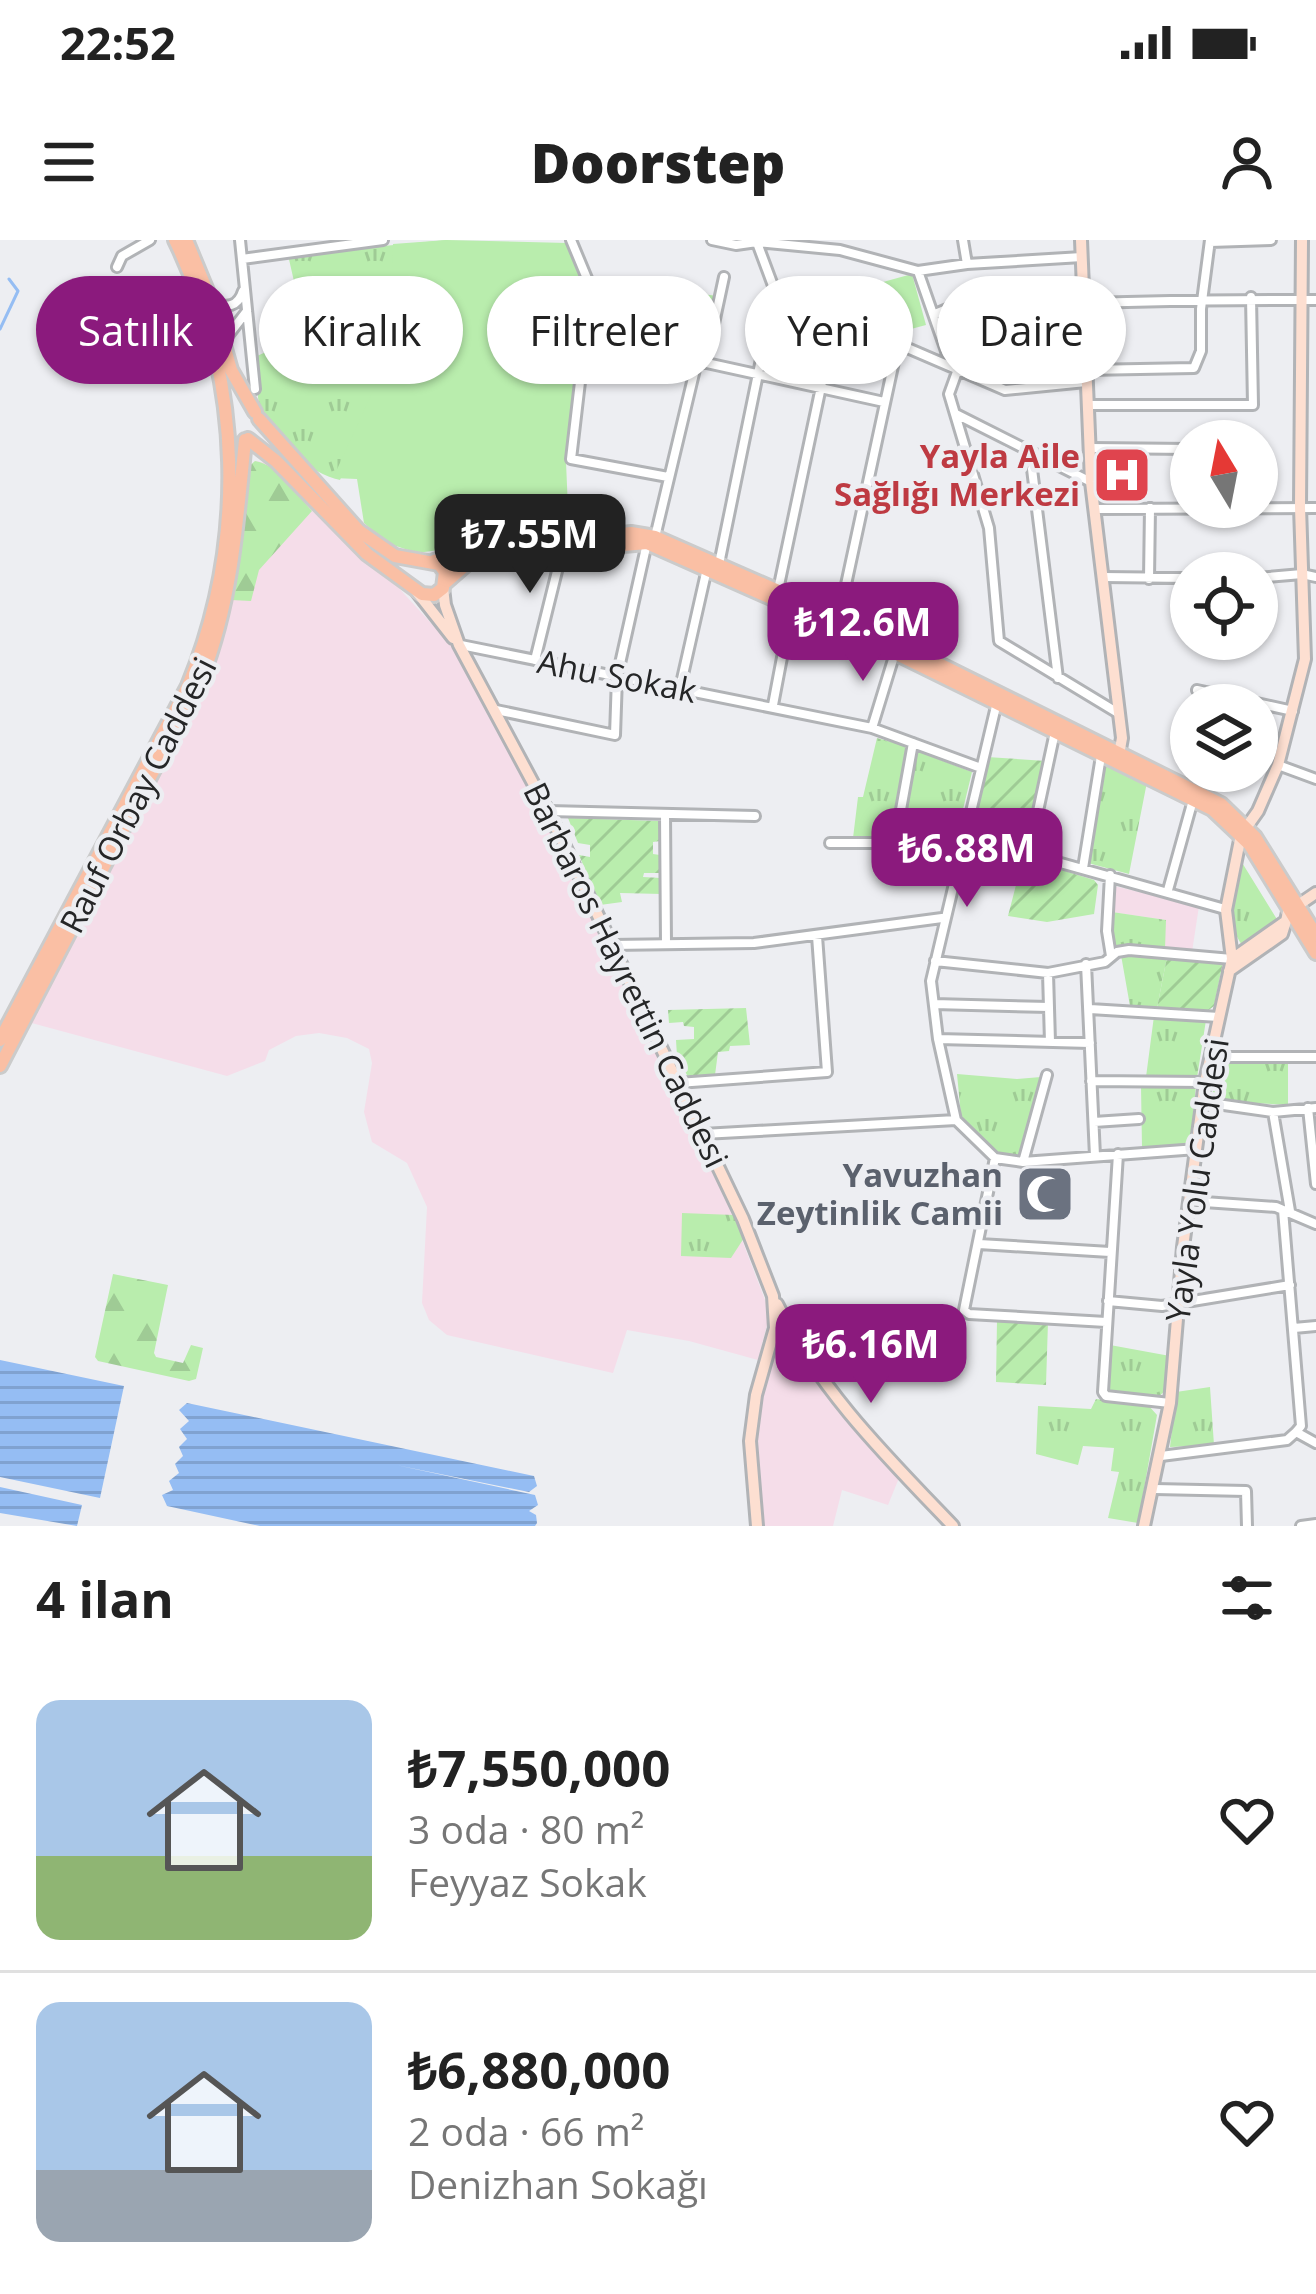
<!DOCTYPE html>
<html lang="tr">
<meta charset="utf-8">
<style>
:root{--surface:#fff;--page:#f6f6f6;--text:#222;--muted:#767676;--line:#e0e0e0;--accent:#8b1a7d}
body{margin:0;font-family:"Open Sans",sans-serif;background:var(--page);color:var(--text);height:100vh;display:flex;flex-direction:column;font-size:45px;white-space:nowrap}
*{box-sizing:border-box;margin:0}
p{font-size:39px;color:var(--muted)}
.icon{flex:none;width:66px;height:66px;fill:none;stroke:currentColor;stroke-width:2;stroke-linecap:round;stroke-linejoin:round}
.map{position:relative;height:1286px;overflow:hidden}
.panel{display:flex;flex-direction:column;background:var(--surface);flex:1}
.panel>*{flex:none}
.hud{position:absolute;left:36px;top:36px;width:1245px;height:108px;display:flex;gap:24px}
.needle{width:78px;rotate:350deg}
.tools{position:absolute;left:1170px;top:180px;display:grid;gap:24px}
.tools a{display:grid;place-items:center;width:108px;height:108px;border-radius:50%;background:var(--surface);box-shadow:0 3px 9px #0004;font-size:60px}
.price{position:absolute;translate:-50% -102px;padding:0 27px;border-radius:24px;background:var(--accent);color:#fff;font-size:39px;line-height:78px;filter:drop-shadow(0 3px 6px #0008)}
.price::after{content:'';position:absolute;left:50%;top:72px;width:36px;height:27px;margin-left:-18px;background:inherit;clip-path:polygon(0 0,100% 0,50% 100%)}
.price.current{background:#222;color:#fff}
ul{padding:0;list-style:none}
li{display:flex;align-items:center;gap:36px;height:300px;padding:0 36px}
li+li{border-top:3px solid var(--line)}
li span{display:grid;place-items:center;flex:none;width:336px;height:240px;border-radius:24px;color:#555}
li>.icon{margin-inline-start:auto}
span .icon{width:144px;height:144px;fill:#fffc;stroke-width:1}
li b{font-size:51px}
h2{display:flex;justify-content:space-between;align-items:center;height:144px;padding:0 36px;font-size:51px}
.chip{padding:0 42px;border-radius:54px;background:var(--surface);box-shadow:0 3px 9px #0004;font-size:42px;line-height:108px}
.chip.current{background:var(--accent);color:#fff}
.status{display:flex;justify-content:space-between;align-items:center;height:84px;padding:0 60px;background:var(--surface);direction:ltr}
.status svg{height:33px;fill:currentColor}
header{display:flex;justify-content:space-between;align-items:center;height:156px;padding:0 36px;background:var(--surface);font-size:54px;font-weight:800}
.map>svg:first-child{display:block}
.industrial{fill:#f5dde9}
.grass{fill:url(#grass-tufts)}
.forest{fill:url(#forest-firs)}
.garden{fill:url(#garden-furrows)}
.pitch{fill:#b9edad}
.water{fill:url(#water-rules)}
.lines{fill:none;stroke-linecap:round;stroke-linejoin:round}
.stream{stroke:#95bdf3;stroke-width:3}
.street-casing{stroke:#b1b3b6;stroke-width:14}
.secondary-casing{stroke:#b1b3b6;stroke-width:16}
.primary-casing{stroke:#cbcbcb;stroke-width:18}
.street{stroke:#fff;stroke-width:8}
.secondary{stroke:#fddfd1;stroke-width:10}
.primary{stroke:#fabfa4;stroke-width:12}
.labels{text-anchor:middle;stroke-width:9;stroke-linejoin:round;paint-order:stroke}
.health-label{font-size:33px;font-weight:bold;fill:#be3a42;stroke:#edeef2;text-anchor:end}
.street-label{font-size:33px;fill:#252627;stroke:#edeef2}
.worship-label{font-size:33px;font-weight:bold;fill:#5b616d;stroke:#edeef2;text-anchor:end}
</style>
<div class="status"><b>22:52</b><svg viewBox="0 0 49 12"><path d="M0 12V9h3v3zM5 12V6h3v6zM10 12V3h3v9zM15 12V0h3v12zM26 1h20v11H26zM47 4h2v5h-2z"/></svg></div>
<header><svg class="icon" aria-label="menu" viewBox="0 0 24 24"><path d="M4 6h16M4 12h16M4 18h16"/></svg>Doorstep<svg class="icon" aria-label="person" viewBox="0 0 24 24"><circle cx="12" cy="8" r="4"/><path d="M4 21q1-7 8-7t8 7"/></svg></header>
<div class="map">
<svg width="1316" height="1286" viewBox="0 0 1316 1286">
<defs>
<pattern id="grass-tufts" width="24" height="20" patternUnits="userSpaceOnUse" patternTransform="scale(3)"><rect width="24" height="20" fill="#b9edad"/><path d="M3 7l-1-3M5 7V3M7 7l1-3M15 17l-1-3M17 17v-4M19 17l1-3" fill="none" stroke="#9fcb95"/></pattern>
<pattern id="forest-firs" width="22" height="20" patternUnits="userSpaceOnUse" patternTransform="scale(3)"><rect width="22" height="20" fill="#b9edad"/><path d="M5 1l3.5 6h-7zM16 11l3.5 6h-7z" fill="#9fcb95"/></pattern>
<pattern id="garden-furrows" width="10" height="10" patternUnits="userSpaceOnUse" patternTransform="scale(3)"><rect width="10" height="10" fill="#b9edad"/><path d="M-1 1l2-2M0 10L10 0M9 11l2-2" fill="none" stroke="#9fcb95"/></pattern>
<pattern id="water-rules" width="6" height="5" patternUnits="userSpaceOnUse" patternTransform="scale(3)"><rect width="6" height="5" fill="#95bdf3"/><path d="M0 2.5h6" fill="none" stroke="#80a2d0"/></pattern>
</defs>
<rect width="100%" height="100%" fill="#edeef2"/>
<!-- industrial -->
<path class="industrial" d="M255 221 267 223 312 271 385 333 463 418 566 619 605 710 716 932 770 1073 758 1120 689 1101 627 1090 613 1133 447 1095 429 1080 422 1063 427 967 407 923 372 902 364 872 372 823 369 809 347 798 319 793 296 796 269 810 265 821 227 836 28 782 209 440 239 318 246 229Z
M1114 646 1199 666 1192 712 1165 709V680L1112 672Z
M779 1102 795 1105 848 1183 899 1238 888 1265 842 1250 833 1286H763L757 1201 760 1168Z"/>
<!-- grass -->
<path class="grass" d="M447 0 340 240C310 234 276 202 262 173 255 159 258 132 257 116L306 94 288 15Z
M597 41 718 56 708 106 693 114 589 92Z
M877 498 906 506 891 598H853L858 557H863Z
M917 511 972 532 956 598H901Z
M1105 522 1147 542 1129 634 1088 623Z
M1241 621 1278 681 1242 705C1224 681 1236 649 1241 621Z
M1112 672 1166 680 1165 709 1114 706Z
M1131 714 1167 717 1157 768 1130 766 1121 715Z
M1154 776 1206 780 1197 838 1146 837Z
M1218 820 1288 824V865L1216 861 1212 857Z
M957 834 1017 839 1041 837 1020 915 997 913 961 876Z
M1141 846H1196L1190 906 1142 908Z
M682 973 734 975 744 998 731 1018 681 1016Z
M1110 1105 1170 1116 1166 1150 1156 1159 1109 1154 1106 1148Z
M1210 1147 1214 1205 1170 1207 1176 1152Z
M1096 1159 1148 1165 1157 1175 1138 1283 1108 1278 1119 1232 1111 1231 1114 1208 1083 1206 1078 1225 1036 1214 1038 1166 1091 1169Z"/>
<!-- forest -->
<path class="forest" d="M255 221C279 225 296 253 312 271L259 330 251 361 231 360 244 286 246 229Z
M113 1034 168 1045 154 1113 156 1117 183 1123 191 1105 203 1108 196 1139 189 1141 98 1121 95 1117Z"/>
<!-- garden -->
<path class="garden" d="M987 517 1046 521 1025 607 969 594Z
M568 578 659 581 660 601 653 602V614L660 615 661 633H644L643 637 661 638 662 654 620 653 622 662 600 665 579 615 590 617V605L578 603Z
M1023 618 1094 640 1098 645 1094 674 1047 682 1008 676Z
M1167 717 1223 722 1214 766 1206 772 1157 768Z
M746 768 750 805 730 806 729 811 718 812 715 835 688 837 677 816 676 800 694 799V787L684 786 683 782 669 783 668 770Z
M997 1080 1048 1082 1046 1145 996 1142Z"/>
<!-- pitch -->
<path class="pitch" d="M447 0 567 3 585 49 566 222 569 292 417 313 387 303 364 283 357 239 333 238 390 114 393 4Z
M912 34 926 85 896 93 883 42Z"/>
<!-- water -->
<path class="water" d="M0 1120 124 1146 100 1258 0 1237Z
M187 1163 534 1236 537 1246 529 1252 396 1225 535 1255 538 1265 529 1271 536 1275 537 1283 535 1286H260L167 1266 162 1255 173 1250 169 1241 179 1233 175 1224 183 1216 179 1207 187 1199 180 1189 189 1181 179 1170Z
M0 1247 82 1265 77 1286 0 1273Z"/>
<g class="lines">
<!-- stream -->
<path class="stream" d="M0 89 18 51 9 39"/>
<!-- street casing -->
<g class="street-casing">
<path id="street" d="M240 0 255 149
M571 0 591 48 571 219 668 237
M712 0 736 5 757 2 840 10 918 31 967 24 1082 17
M756 0 775 51 1005 150 1086 142
M963 0 967 24
M1210 2 1271 0
M242 19 383 0
M117 27 122 16 150 0
M918 31 947 114
M213 63C227 68 238 67 243 51
M935 74 947 69C1070 62 1193 60 1316 60
M584 96 884 162
M223 102 247 71
M946 112 1084 100
M958 129 949 154 989 288 999 401 1118 473
M1086 130 1194 128 1201 111V69L1210 0
M1087 165H1253L1251 57
M956 174 1091 242
M1090 208 1191 209
M1036 214 1032 229 1058 438
M1094 269 1316 268
M655 297 697 121 709 107 724 37
M719 324 775 51
M1103 337 1191 338
M1257 338 1302 334 1316 337
M1149 339 1150 268
M778 350 836 76
M839 377 898 103
M1215 399V402L1241 399
M461 405 872 488 981 528
M535 420 562 311
M680 448 706 333
M1197 450 1293 471
M773 465 791 370
M496 470 615 495 617 437 647 303
M872 488 895 413
M1278 525 1316 539
M548 571 755 576
M665 574 666 704
M830 603H957L975 599 1225 669
M895 603 913 503
M1029 613 1055 492
M1083 628 1101 516
M1110 635 1107 691 1111 716
M1168 650 1193 560
M611 705 754 703 942 678
M935 721 1048 733 1105 722 1117 712 1129 710 1232 719
M1086 724 1095 916
M1048 733 1050 802
M934 764 1049 767
M1090 769 1219 777
M938 799 1090 803
M1210 817H1316
M1091 841 1205 842
M678 843 827 832 817 696
M1203 862 1273 872 1316 868
M1308 868 1316 944
M1273 872 1290 971
M956 880 938 799 931 741 997 462
M956 880 995 918 1023 922 1197 909
M1094 882 1139 879
M703 894 956 880
M1118 914 1103 1152 1106 1156 1170 1163
M995 918 964 1070 969 1074 1106 1082
M1023 922 1047 835
M1190 961 1276 967 1316 984
M1283 970 1301 1186 1296 1192
M979 1004 1110 1012
M1108 1061 1162 1066 1290 1045
M1294 1088 1316 1086
M1296 1192 1316 1203
M1161 1216 1287 1200 1296 1192
M1155 1249 1246 1251 1247 1286
M1301 1286 1316 1284"/>
</g>
<!-- secondary casing -->
<g class="secondary-casing">
<path id="secondary" d="M1081 0 1091 242 1122 498 1118 520
M443 348 445 365 459 405 548 571 743 979 773 1056 775 1088 756 1155 750 1201 757 1286
M417 352 453 398
M1232 719 1286 681 1288 672 1316 653
M1229 731 1282 694 1286 681
M777 1064C820 1151 887 1217 953 1286
M1144 1286 1170 1163 1183 1007 1205 842 1232 719 1226 670 1241 595 1258 571 1278 525 1305 419 1300 267 1302 0"/>
</g>
<!-- primary casing -->
<g class="primary-casing">
<path id="primary" d="M186 0 212 63 231 130 255 172
M248 199 276 221 367 314 422 354 434 355 443 348 445 332 439 324 395 316 359 291 259 179
M434 321 457 315 631 293 655 297 899 404 1221 564 1255 597 1316 695
M445 343 468 323 563 310 647 303 895 413 1212 569 1250 605 1316 713
M0 800 188 446C247 302 243 141 175 0
M0 826 202 437C232 360 237 281 245 200"/>
</g>
<!-- street -->
<use href="#street" class="street"/>
<!-- secondary -->
<use href="#secondary" class="secondary"/>
<!-- primary -->
<use href="#primary" class="primary"/>
</g>
<!-- icons -->
<defs>
<g id="hospital-square" transform="scale(3)"><rect x="-9" y="-9" width="18" height="18" rx="4" fill="#e0444e" stroke="#edeef2"/><path d="M-5-5h3v3.5h4V-5h3V5h-3V1.5h-4V5h-3Z" fill="#fff"/></g>
<g id="mosque-square" transform="scale(3)"><rect x="-9" y="-9" width="18" height="18" rx="4" fill="#6b7280" stroke="#edeef2"/><path d="M3.5-4.9A6 6 0 1 0 3.5 4.9A5 5 0 1 1 3.5-4.9Z" fill="#fff"/></g>
</defs>
<g fill-rule="evenodd">
<use href="#hospital-square" x="1122" y="235"/>
<use href="#mosque-square" x="1045" y="954"/>
</g>
<g class="labels">
<!-- health labels -->
<g class="health-label">
<text x="1080" y="228">Yayla Aile<tspan x="1080" dy="38">Sağlığı Merkezi</tspan></text>
</g>
<!-- street labels -->
<g class="street-label">
<text transform="translate(617 436) rotate(11)" y="12">Ahu Sokak</text>
<text transform="translate(138 555) rotate(-63)" y="12">Rauf Orbay Caddesi</text>
<text transform="translate(626 735) rotate(64)" y="12">Barbaros Hayrettin Caddesi</text>
<text transform="translate(1197 940) rotate(-82)" y="12">Yayla Yolu Caddesi</text>
</g>
<!-- worship labels -->
<g class="worship-label">
<text x="1003" y="947">Yavuzhan<tspan x="1003" dy="38">Zeytinlik Camii</tspan></text>
</g>
</g>
</svg>
<div class="tools">
<a><svg class="needle" viewBox="-14 -14 28 28"><path d="M0-13l5 13h-10z" fill="#e53935"/><path d="M0 13l5-13h-10z" fill="#767676"/></svg></a>
<a><svg class="icon" aria-label="locate" viewBox="0 0 24 24"><circle cx="12" cy="12" r="6"/><path d="M12 2v4M12 18v4M2 12h4M18 12h4"/></svg></a>
<a><svg class="icon" aria-label="layers" viewBox="0 0 24 24"><path d="M12 4l9 5-9 5-9-5zM3 14l9 5 9-5"/></svg></a>
</div>
<b class="price current" style="left:530px;top:356px">₺7.55M</b>
<b class="price" style="left:863px;top:444px">₺12.6M</b>
<b class="price" style="left:967px;top:670px">₺6.88M</b>
<b class="price" style="left:871px;top:1166px">₺6.16M</b>
<div class="hud">
<a class="chip current">Satılık</a>
<a class="chip">Kiralık</a>
<a class="chip">Filtreler</a>
<a class="chip">Yeni</a>
<a class="chip">Daire</a>
</div>
</div>
<section class="panel">
<h2>4 ilan<svg class="icon" aria-label="filters" viewBox="0 0 24 24"><path d="M4 7h16M4 17h16"/><circle cx="9" cy="7" r="2"/><circle cx="15" cy="17" r="2"/></svg></h2>
<ul>
<li><span style="background:linear-gradient(#a9c7e8 65%,#8fb573 0)"><svg class="icon" aria-label="home" viewBox="0 0 24 24"><path d="M3 11l9-7 9 7M6 9v11h12V9"/></svg></span><div><b>₺7,550,000</b><p>3 oda · 80 m²</p><p>Feyyaz Sokak</p></div><svg class="icon" aria-label="heart" viewBox="0 0 24 24"><path d="M12 20l-8-8c-3-5 5-10 8-4 3-6 11-1 8 4z"/></svg></li>
<li><span style="background:linear-gradient(#a9c7e8 70%,#9aa5b1 0)"><svg class="icon" aria-label="home" viewBox="0 0 24 24"><path d="M3 11l9-7 9 7M6 9v11h12V9"/></svg></span><div><b>₺6,880,000</b><p>2 oda · 66 m²</p><p>Denizhan Sokağı</p></div><svg class="icon" aria-label="heart" viewBox="0 0 24 24"><path d="M12 20l-8-8c-3-5 5-10 8-4 3-6 11-1 8 4z"/></svg></li>
</ul>
</section>
